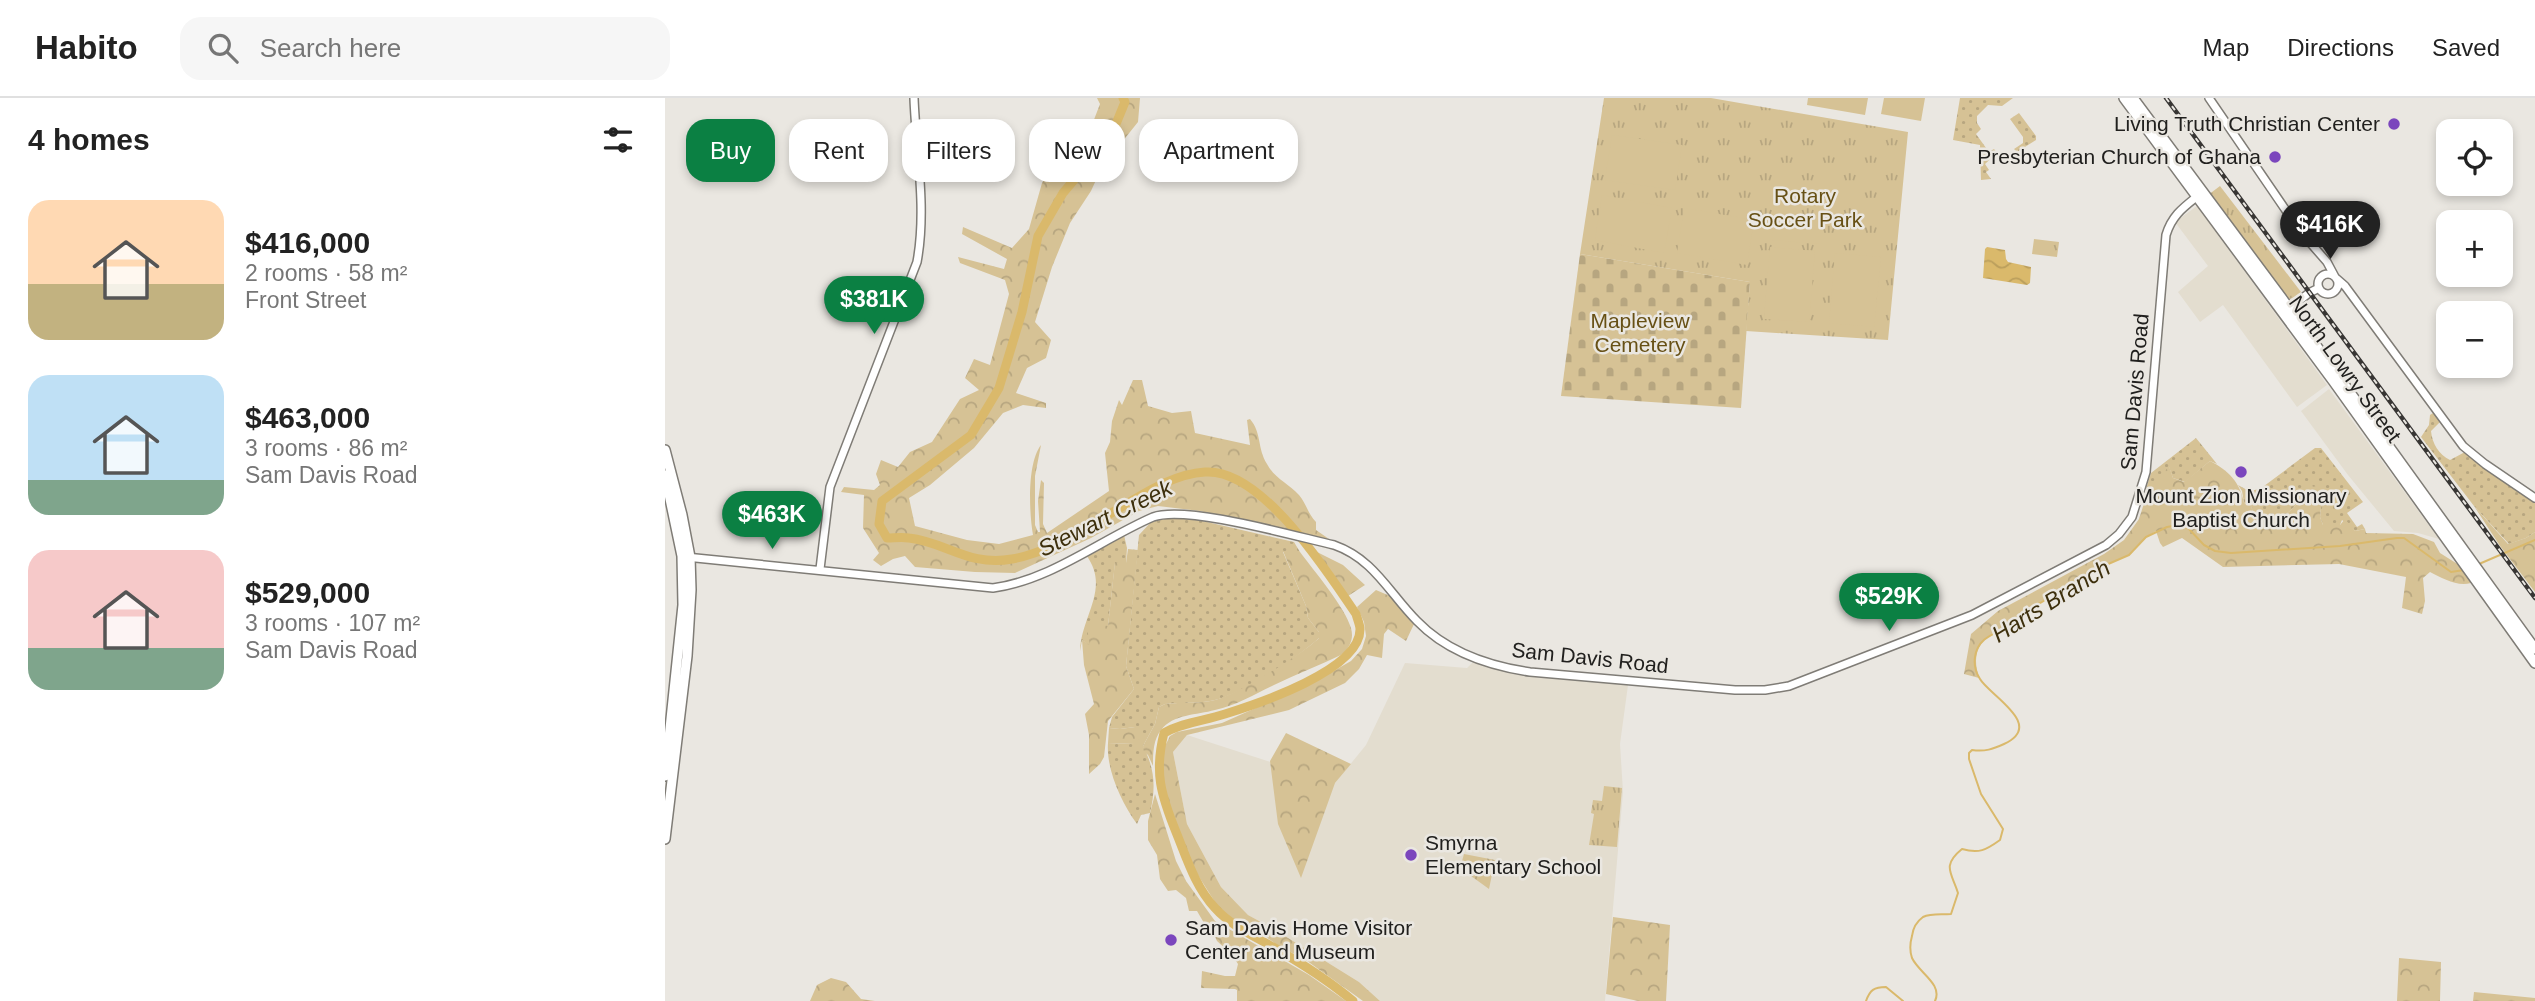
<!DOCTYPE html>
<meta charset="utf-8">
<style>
:root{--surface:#fff;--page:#f6f6f6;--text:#222;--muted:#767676;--line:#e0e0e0;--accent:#0b8043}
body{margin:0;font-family:Helvetica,sans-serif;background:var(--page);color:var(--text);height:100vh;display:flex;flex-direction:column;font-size:26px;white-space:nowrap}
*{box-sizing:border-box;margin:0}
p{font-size:23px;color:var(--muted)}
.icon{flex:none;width:38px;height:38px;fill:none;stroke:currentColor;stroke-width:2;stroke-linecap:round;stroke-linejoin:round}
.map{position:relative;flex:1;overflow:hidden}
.side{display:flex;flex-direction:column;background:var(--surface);width:665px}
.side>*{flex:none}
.guide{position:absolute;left:21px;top:21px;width:665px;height:63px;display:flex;gap:14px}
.fabs{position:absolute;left:1771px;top:21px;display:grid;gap:14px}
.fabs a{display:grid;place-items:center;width:77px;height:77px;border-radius:14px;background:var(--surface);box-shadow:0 4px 10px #0003;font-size:35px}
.price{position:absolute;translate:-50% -60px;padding:0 16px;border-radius:24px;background:var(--accent);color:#fff;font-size:23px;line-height:46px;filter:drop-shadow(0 2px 4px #0008)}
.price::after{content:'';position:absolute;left:50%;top:42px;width:21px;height:16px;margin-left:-10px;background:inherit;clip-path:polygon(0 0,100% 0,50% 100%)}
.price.selected{background:#222;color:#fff}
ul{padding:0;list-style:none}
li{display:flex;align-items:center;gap:21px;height:175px;padding:0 28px}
li span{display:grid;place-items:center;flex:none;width:196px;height:140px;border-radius:21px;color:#555}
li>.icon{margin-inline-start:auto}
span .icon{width:84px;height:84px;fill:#fffc;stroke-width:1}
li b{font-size:30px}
h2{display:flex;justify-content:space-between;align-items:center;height:84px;padding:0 28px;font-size:30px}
.tag{padding:0 24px;border-radius:21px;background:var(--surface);box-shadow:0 4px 10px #0003;font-size:24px;line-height:63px}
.tag.selected{background:var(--accent);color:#fff}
header{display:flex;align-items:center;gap:42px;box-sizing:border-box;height:98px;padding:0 35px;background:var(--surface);border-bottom:2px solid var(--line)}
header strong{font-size:33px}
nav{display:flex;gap:38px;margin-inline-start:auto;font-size:24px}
.search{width:490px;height:63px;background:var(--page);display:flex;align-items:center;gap:18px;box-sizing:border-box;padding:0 24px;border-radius:21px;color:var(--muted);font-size:26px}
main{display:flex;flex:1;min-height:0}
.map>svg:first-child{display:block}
.built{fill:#e3ddcf}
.grass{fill:url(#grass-dots)}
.forest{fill:url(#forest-crowns)}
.cemetery{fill:url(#cemetery-stones)}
.park{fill:url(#park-tufts)}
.garden{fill:#d6c295}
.water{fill:url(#water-waves)}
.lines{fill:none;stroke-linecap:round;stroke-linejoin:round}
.stream{stroke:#dab96b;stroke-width:2}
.river{stroke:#dab96b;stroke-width:9}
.tertiary-casing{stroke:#7f7c76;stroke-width:10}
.primary-casing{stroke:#7f7c76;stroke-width:12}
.tertiary{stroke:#fff;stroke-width:7}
.primary{stroke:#fff;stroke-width:9}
.rail-casing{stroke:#383634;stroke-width:4.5}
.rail{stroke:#eae7e1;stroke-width:2;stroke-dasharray:5;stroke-linecap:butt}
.poi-dot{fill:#7b46bd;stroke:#eae7e1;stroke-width:2.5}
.labels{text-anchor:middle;stroke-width:5;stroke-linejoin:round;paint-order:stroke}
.poi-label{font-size:21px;fill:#21201e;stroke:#eae7e1;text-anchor:end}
.park-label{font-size:21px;fill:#675015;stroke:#eae7e1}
.street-label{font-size:21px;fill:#21201e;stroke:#eae7e1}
.water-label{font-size:23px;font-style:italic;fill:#3d2f0c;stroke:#eae7e1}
</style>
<header>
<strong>Habito</strong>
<div class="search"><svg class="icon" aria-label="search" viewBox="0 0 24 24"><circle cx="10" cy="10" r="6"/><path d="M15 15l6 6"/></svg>Search here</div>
<nav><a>Map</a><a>Directions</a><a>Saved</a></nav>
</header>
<main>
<section class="side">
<h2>4 homes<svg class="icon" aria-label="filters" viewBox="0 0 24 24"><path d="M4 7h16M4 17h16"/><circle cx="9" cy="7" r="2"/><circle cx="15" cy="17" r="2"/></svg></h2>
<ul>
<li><span style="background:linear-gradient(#ffd9b3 60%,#c2b280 0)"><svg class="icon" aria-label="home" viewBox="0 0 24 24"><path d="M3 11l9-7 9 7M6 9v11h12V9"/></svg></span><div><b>$416,000</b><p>2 rooms · 58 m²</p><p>Front Street</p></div></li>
<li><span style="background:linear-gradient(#bfe0f5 75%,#7fa58c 0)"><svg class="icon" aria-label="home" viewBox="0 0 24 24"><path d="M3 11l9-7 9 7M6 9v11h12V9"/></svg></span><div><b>$463,000</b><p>3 rooms · 86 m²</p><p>Sam Davis Road</p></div></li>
<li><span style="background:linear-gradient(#f6c9c9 70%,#7fa58c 0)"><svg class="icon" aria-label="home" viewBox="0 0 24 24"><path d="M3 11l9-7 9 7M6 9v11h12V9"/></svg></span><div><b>$529,000</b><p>3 rooms · 107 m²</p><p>Sam Davis Road</p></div></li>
</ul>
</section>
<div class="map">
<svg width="1870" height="903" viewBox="0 0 1870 903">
<defs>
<pattern id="grass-dots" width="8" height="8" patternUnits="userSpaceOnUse" patternTransform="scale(1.75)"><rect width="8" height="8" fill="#d6c295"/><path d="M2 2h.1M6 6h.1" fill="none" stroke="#b7a680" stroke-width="1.8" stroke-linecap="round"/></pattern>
<pattern id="forest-crowns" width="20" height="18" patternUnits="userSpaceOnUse" patternTransform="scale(1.75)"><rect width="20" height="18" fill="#d6c295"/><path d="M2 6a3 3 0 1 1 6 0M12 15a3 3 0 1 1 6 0" fill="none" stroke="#b7a680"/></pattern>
<pattern id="cemetery-stones" width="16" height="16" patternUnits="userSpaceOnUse" patternTransform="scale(1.75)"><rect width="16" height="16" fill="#d6c295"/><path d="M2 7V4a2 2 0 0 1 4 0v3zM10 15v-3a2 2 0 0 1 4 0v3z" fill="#b7a680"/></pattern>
<pattern id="park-tufts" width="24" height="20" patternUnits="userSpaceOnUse" patternTransform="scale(1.75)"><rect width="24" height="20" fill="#d6c295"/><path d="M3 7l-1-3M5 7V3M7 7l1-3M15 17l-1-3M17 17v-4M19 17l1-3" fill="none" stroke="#b7a680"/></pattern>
<pattern id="water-waves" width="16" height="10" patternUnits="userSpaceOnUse" patternTransform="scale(1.75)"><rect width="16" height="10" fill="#dab96b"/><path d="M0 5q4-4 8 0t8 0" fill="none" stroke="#bb9f5c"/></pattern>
</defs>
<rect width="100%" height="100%" fill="#eae7e1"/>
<!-- built -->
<path class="built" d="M1532 108 1662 287 1632 309 1558 207 1535 224 1513 194 1543 168 1510 124Z
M1664 291 1774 441 1753 435 1729 433 1683 377 1636 313Z
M809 563 860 576 963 587 955 646 958 694 940 903H715L694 884 607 830 583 817 556 789 522 726 508 654 522 637 670 685 701 647 740 565 802 570Z"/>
<!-- grass -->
<path class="grass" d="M1295 0H1348L1337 8 1323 7 1312 18V25L1316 31 1311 36 1324 54 1329 51 1332 55 1320 66 1324 72 1321 74 1326 81 1316 82 1315 47 1288 42Z
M1354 15 1371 38V42L1352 54 1349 51 1358 45V39L1345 21Z
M1767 310 1776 323 1766 333C1767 345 1774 357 1785 362L1800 354 1870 403V434L1861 440 1844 446 1809 408 1756 339 1764 327 1765 317 1768 315Z
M1531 340 1552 366 1545 363 1520 384 1508 380 1504 369 1494 393 1485 397 1481 391 1486 375Z
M1650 350H1656L1698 404 1682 415 1692 429 1697 426 1700 431 1690 433 1677 422 1675 427H1658L1655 419 1657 401 1665 393H1648L1647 402 1636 401C1628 413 1617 417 1608 429L1591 428 1586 407 1579 405 1577 393 1573 387 1584 393 1595 391Z
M509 419 529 421 629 444 635 454H618L641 508 643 520 654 534V540C634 559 576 596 550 602 534 606 517 604 500 606L494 609 490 626 478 648C490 671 491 690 485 715L476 717 472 726C456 704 441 671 443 645L469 646 470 629 455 631 444 630 447 619 469 591 461 568 474 437 486 424Z
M459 437 462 450 461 465H450L443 528 425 548 417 542 415 553C416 518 446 490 421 457Z"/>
<!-- forest -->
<path class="forest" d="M432 0H475L473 24 437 69 426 93 405 125 387 169 370 224 386 242 381 260 362 270 351 295 381 305V310L358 307 338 315 309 350 265 387 244 400 250 428 302 442 334 446 368 437C364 414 362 365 376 347L370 378V427L373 434H375L373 403 376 382 379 385 378 426 382 435 444 393 440 355 445 344 447 323 454 302 457 307 468 282H477L483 308 507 315 526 313 530 335 585 347 582 322 585 321C597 335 592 350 602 366 610 381 623 385 634 397 641 405 643 416 651 424V432L664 441 626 435 535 413 493 408 474 413 426 440 350 475 310 474 250 469 240 458 228 461 216 468 208 462 214 455 198 430 199 397 176 394 179 389 209 392 215 387 211 376 216 362 233 369 245 354 267 344 295 301 314 292 300 280 309 261 325 267 344 196 340 182 295 165 293 159 339 171 342 161 297 136 298 129 347 150 364 131 377 85 386 70 397 53 425 32 435 6Z
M1545 363C1563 372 1575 384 1579 405L1586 407 1591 427 1608 429C1617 417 1628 413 1636 401L1647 402 1648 393 1638 392 1636 385 1665 392 1657 401 1655 419 1658 427H1675L1680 421 1690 433 1700 431 1701 435 1748 436 1769 444 1775 455 1794 467 1806 485C1792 489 1777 480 1765 474L1758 480 1760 503 1757 516 1737 510 1741 479 1674 466 1558 469 1517 440 1498 449 1495 445 1491 433 1481 439 1464 457 1434 470 1355 517C1351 527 1347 526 1338 530 1314 541 1306 554 1314 580L1299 576 1306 536 1333 513 1439 456 1459 442 1474 421 1481 399 1494 393 1491 385 1504 368 1508 380 1519 384Z
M1809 408 1843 446 1861 440 1870 434V494L1835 448Z
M463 451 473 452 461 568 469 591 443 623 439 659 435 666 424 676V637L420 616 429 606 419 567 417 542 425 547 421 525 443 528 450 464 461 465Z
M618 453 635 454C649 473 680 509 686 530 689 541 685 548 678 556 655 567 632 576 609 587 590 596 572 607 550 612 532 617 508 616 496 632 488 642 488 656 488 668L483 657 479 654 478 648 490 626 494 609 500 606C517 604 534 606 550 602 573 596 636 557 654 540V534L643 520 641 508Z
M650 453 678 467 700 487 683 498Z
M711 492 725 498 749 526 741 543 723 531 719 536 717 560 702 557 694 571 680 585 624 612 522 637 508 654 522 726 556 789 583 817 607 830 694 884 715 903H698L638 860 615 849 586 828H577L555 812 531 774 506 717 496 670 499 650 505 638 512 634 557 625 651 583 686 563 697 551 701 538 699 524 692 509Z
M470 629 475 633 476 640 469 646 443 645 444 630 455 631Z
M621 635 686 666 670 685 636 780 613 726 605 663Z
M490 696 511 763 521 783 550 823 644 877 681 903H572V892L570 891 536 890 537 873 560 878H570L573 866 567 857 552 843 546 830 539 825 532 813H524L521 800 511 792 503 793 495 781 492 757 483 742V723Z
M948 819 1005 827 1001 903H973L941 896Z
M1734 860 1776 864 1775 903H1732Z
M166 880 181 884 196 901 210 903H145L152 887Z
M1809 894 1870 900V903H1808Z"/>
<!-- cemetery -->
<path class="cemetery" d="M915 156 1085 184 1076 310 896 298Z"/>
<!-- park -->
<path class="park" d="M939 0H1046L1243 34 1223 242 1081 233 1085 184 915 156Z
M1555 88 1636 194 1628 200 1621 202 1543 97Z
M1369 141 1394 144 1392 159 1367 156Z
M939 688 957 690 952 749 924 747 929 716 926 715 928 702 937 703Z
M799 756 830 762 824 791 795 770Z"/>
<!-- garden -->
<path class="garden" d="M1143 0H1203L1200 17 1142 7Z
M1219 0H1260L1256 23 1216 16Z
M947 37 1017 47 1010 92 940 82Z
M937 97 1007 110 999 155 930 142Z
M1019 110 1089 122 1082 167 1012 155Z
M1109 120 1155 124 1153 146 1107 142Z
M1105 149 1150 153 1144 224 1099 221Z
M1170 155 1216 159 1209 229 1164 225Z"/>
<!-- water -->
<path class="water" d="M1322 149 1340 152 1341 161 1343 164 1366 169 1365 185 1362 187 1318 180 1320 151Z"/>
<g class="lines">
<!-- stream -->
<path class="stream" d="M1814 466 1870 442
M1201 903C1205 892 1209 889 1221 889L1238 903
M1270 903C1278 886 1254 875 1247 860 1245 854 1245 845 1247 838 1248 830 1251 824 1258 819 1266 815 1277 817 1286 816L1293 795C1287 775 1276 768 1297 751 1314 756 1321 752 1335 742L1338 731 1316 696 1304 661V655L1307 652C1320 654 1328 651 1339 646 1381 627 1324 597 1315 581 1311 575 1309 566 1310 559 1314 531 1348 535 1355 517L1434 470 1464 457 1481 439 1502 429 1513 427 1523 430 1539 447 1550 453 1566 455 1675 448 1732 440H1739L1786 474 1799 472"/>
<!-- river -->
<path class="river" d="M458 0 460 4 446 38 398 95 373 138 357 214 334 290 306 337 217 403 214 426 222 440C229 440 237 439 244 440 281 444 304 469 347 461 382 455 413 434 443 417 473 400 505 376 540 374 597 370 662 474 691 516 692 520 695 527 695 531 696 572 592 606 560 616 539 623 518 624 499 635 489 674 496 697 511 734 522 761 530 788 550 810 565 827 589 838 608 849 636 865 663 882 688 903"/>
<!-- tertiary casing -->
<g class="tertiary-casing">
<path id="tertiary" d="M1544 0 1635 133 1662 164 1670 179
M1653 186a10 10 0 1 1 20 0a10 10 0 1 1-20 0Z
M1672 181 1680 188 1798 348 1820 366 1870 400
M1621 213 1644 195 1654 190
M21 459 328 490C386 482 435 442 488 419 522 407 629 438 669 447 709 461 724 495 752 523 782 554 824 568 865 574L1070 592H1100L1124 588 1307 517 1441 447 1454 436 1467 419 1481 374 1501 137C1507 117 1519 109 1534 97
M155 471 165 389 252 164C262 110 251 54 249 0"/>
</g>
<!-- primary casing -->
<g class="primary-casing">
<path id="primary" d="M1459 0 1669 284 1870 565
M1468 0 1624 210 1870 551
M0 352 17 417 25 459 26 492 22 558 0 741
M0 377 17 458 18 507 0 678"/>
</g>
<!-- tertiary -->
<use href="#tertiary" class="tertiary"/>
<!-- primary -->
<use href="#primary" class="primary"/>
<!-- rail casing -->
<g class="rail-casing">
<path id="rail" d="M1501 0 1870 500"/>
</g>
<!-- rail -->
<use href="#rail" class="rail"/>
</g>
<!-- markers -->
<g class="poi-dot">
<circle cx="1729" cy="26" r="7"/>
<circle cx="1610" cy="59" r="7"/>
<circle cx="1576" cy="374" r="7"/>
<circle cx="746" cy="757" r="7"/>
<circle cx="506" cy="842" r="7"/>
</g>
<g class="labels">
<!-- poi labels -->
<g class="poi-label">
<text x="1715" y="33">Living Truth Christian Center</text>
<text x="1596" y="66">Presbyterian Church of Ghana</text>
<text x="1576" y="405" text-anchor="middle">Mount Zion Missionary<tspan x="1576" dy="24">Baptist Church</tspan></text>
<text x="760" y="752" text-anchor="start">Smyrna<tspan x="760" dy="24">Elementary School</tspan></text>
<text x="520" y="837" text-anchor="start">Sam Davis Home Visitor<tspan x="520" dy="24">Center and Museum</tspan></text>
</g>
<!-- park labels -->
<g class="park-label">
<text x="1140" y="105">Rotary<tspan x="1140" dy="24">Soccer Park</tspan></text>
<text x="975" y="230">Mapleview<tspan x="975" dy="24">Cemetery</tspan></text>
</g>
<!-- street labels -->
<g class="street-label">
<text transform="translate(1680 271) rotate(54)" y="7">North Lowry Street</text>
<text transform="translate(1470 294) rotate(-85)" y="7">Sam Davis Road</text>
<text transform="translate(925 560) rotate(6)" y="7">Sam Davis Road</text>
</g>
<!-- water labels -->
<g class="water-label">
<text transform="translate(440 420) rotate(-26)" y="8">Stewart Creek</text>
<text transform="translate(1386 503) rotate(-32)" y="8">Harts Branch</text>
</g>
</g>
</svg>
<div class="fabs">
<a><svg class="icon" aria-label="locate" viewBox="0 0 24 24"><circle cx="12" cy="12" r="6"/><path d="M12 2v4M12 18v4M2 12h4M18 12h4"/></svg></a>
<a>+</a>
<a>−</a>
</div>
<b class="price selected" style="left:1665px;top:163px">$416K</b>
<b class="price" style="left:209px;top:238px">$381K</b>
<b class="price" style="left:107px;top:453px">$463K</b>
<b class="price" style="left:1224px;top:535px">$529K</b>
<div class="guide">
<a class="tag selected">Buy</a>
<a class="tag">Rent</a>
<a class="tag">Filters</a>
<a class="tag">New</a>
<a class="tag">Apartment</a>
</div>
</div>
</main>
